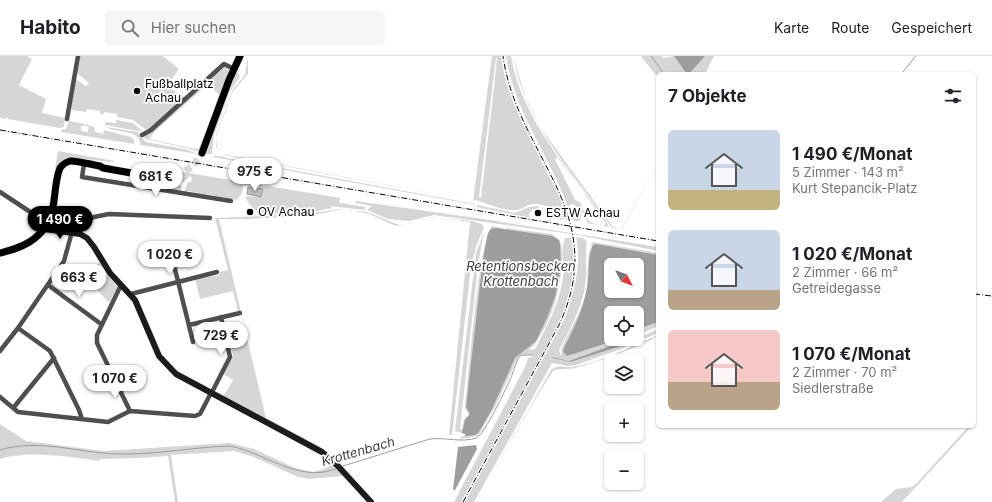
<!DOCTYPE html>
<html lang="de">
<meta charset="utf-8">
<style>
:root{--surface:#fff;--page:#f6f6f6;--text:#202124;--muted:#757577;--line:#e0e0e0;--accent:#000}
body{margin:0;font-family:Inter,sans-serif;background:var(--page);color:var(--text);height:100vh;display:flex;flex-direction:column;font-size:15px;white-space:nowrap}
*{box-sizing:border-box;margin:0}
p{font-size:13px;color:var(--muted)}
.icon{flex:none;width:22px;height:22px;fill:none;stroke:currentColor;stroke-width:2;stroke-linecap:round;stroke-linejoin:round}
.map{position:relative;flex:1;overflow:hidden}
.sheet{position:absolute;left:656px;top:16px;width:320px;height:356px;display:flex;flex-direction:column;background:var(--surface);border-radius:6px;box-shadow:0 1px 3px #0004}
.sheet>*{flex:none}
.needle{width:26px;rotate:132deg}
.controls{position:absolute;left:604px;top:202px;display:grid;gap:8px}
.controls a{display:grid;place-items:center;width:40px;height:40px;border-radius:6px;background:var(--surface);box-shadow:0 1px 3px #0004;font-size:20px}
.price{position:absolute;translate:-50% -34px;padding:0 9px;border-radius:14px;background:#fff;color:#222;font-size:13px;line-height:26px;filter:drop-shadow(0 1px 2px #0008)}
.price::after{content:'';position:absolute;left:50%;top:24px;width:12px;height:9px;margin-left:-6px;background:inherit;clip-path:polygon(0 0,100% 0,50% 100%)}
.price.current{background:var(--accent);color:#fff}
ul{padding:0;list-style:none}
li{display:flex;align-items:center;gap:12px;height:100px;padding:0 12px}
li span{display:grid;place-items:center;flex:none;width:112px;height:80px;border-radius:6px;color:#555}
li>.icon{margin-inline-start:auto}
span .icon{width:48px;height:48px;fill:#fffc;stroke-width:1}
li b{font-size:17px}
h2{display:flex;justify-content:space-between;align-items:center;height:48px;padding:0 12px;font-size:17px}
header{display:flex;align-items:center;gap:24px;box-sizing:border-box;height:56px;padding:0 20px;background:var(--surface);border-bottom:1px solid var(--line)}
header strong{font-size:19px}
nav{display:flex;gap:22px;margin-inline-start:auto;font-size:14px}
.search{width:280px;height:36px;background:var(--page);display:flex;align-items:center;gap:10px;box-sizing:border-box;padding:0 14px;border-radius:6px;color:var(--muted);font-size:15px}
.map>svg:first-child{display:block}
.green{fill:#d6d6d6;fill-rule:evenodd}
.water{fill:#9d9d9d;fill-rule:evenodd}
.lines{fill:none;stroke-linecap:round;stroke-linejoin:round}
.stream{stroke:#9d9d9d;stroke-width:1}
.building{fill:#bfbfbf;stroke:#939393}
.primary-tunnel{stroke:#d9d9d9;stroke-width:7;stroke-dasharray:7 3.5;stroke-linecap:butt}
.primary-casing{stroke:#dbdbdb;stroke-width:8}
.street{stroke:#4f4f4f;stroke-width:4.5}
.secondary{stroke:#1c1c1c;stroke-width:6}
.primary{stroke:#000;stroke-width:7}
.rail{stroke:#000;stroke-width:1;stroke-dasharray:6 2 1 2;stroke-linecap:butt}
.poi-dot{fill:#000;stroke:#fff;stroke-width:1.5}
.labels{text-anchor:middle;stroke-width:3.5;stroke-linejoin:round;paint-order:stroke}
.poi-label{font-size:12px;fill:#000;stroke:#fff;text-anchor:start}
.water-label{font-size:13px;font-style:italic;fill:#3e3e3e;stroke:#fff}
</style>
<header>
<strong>Habito</strong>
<div class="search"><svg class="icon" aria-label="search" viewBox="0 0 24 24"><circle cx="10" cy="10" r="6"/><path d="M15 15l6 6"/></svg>Hier suchen</div>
<nav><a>Karte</a><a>Route</a><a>Gespeichert</a></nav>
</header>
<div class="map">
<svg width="992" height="446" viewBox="0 0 992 446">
<rect width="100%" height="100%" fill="#fff"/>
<!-- green -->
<path class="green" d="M0 0H27L32 3 19 29 46 43 42 57 65 62 64 71 59 72 8 63V61L6 63 0 62Z
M80 0H163L179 13 167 29 181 40 183 39 184 42 149 73H145L133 64 117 61V58L104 56 103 59 100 58V55L87 53 86 56 72 54 71 53 75 25 77 24 86 30 89 27 77 17Z
M248 0V18L233 35 216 81 217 91 223 98 473 145 492 0H501C506 42 529 79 547 116 555 131 563 147 567 164L560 161 564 164C554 164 553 151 543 149 526 145 527 153 516 154 503 155 488 148 476 144L473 145 224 99 216 91V79L233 33 245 19ZM496 2 497 3 495 22 481 142 479 141Z
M506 0H511C520 53 552 92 582 134 591 146 604 158 609 171L588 167 580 151 582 159 579 165H575L571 163V156L568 152 571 151 570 150 573 151 575 149 572 148 568 151C549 99 514 55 506 0ZM557 101 606 167 604 170C585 167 587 162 580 146L575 144 555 103Z
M513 0 525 40 540 71 613 171 621 173 623 170 658 106 622 173H621L612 172C574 118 525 68 513 0Z
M641 0H661L663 2 674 0 686 17H690L705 0H714L705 18H658V22Z
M225 11 230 16 199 96 187 92 145 83 144 79ZM207 29 220 39 199 92 196 93 149 83 155 75Z
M238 17 240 21 230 35 214 79 212 98H204L235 18Z
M106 62V66L116 67V64L133 67 143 76 105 69Z
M69 65 85 68V70H81V75L88 76 89 71 86 70V68L94 71 95 76 103 78 104 74 131 81 134 84V88L61 76V74L66 73Z
M106 71 138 76 146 86 185 93 198 98 140 89C142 73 114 77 106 71Z
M58 95 115 105 113 106 76 102 57 113H55Z
M213 100H220L227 102 475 148 476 149 213 101Z
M140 109 340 142 339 147 366 151 364 154 331 150 330 151 333 152 317 155 275 158V151L272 158 261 159 249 148 245 140 262 141 263 133 243 129 242 137 237 144 206 138 205 139 189 135 184 136 188 126H191L192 122 190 120 183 126H179V129L182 130 181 135 147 128H137L138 123 135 122 136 120 165 118 146 114Z
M356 145 490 164 658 191V195L578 179 434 159 409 165 388 163 367 154 372 150 355 147Z
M477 149 515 157 529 151 539 150 538 154 532 153 531 156H529V160L531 162 477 151Z
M339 153 367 156 399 169 409 168 433 161 471 165 482 168 484 172 477 188 471 210 452 379H449L470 166 434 161 408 168 396 170 369 158 344 153 313 159 250 163H219L266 362 313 387 339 406H337L223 341 233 324 223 318 233 299 230 290 248 285 241 255 238 256 233 235 200 243 195 223 220 219V216L228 214 215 162 307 158Z
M492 170 503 172 504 174 507 172 552 178C563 184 563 194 562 205 561 233 552 262 537 285 535 289 531 292 529 294L535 293C547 270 559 248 563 222 564 210 561 191 565 182H571C578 217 568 248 553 278L461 446H454L526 309 528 302 532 301 534 299 525 298 518 301 496 349 478 380 460 383V381L465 380V378L455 375 476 197 484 176 478 209 460 373H462L464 363 469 359 465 352C468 326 479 182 492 170Z
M576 180 585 183 587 186C585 197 587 210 586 222 584 249 571 271 559 294L561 300C562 298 561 295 562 292 569 274 580 259 585 241 589 225 586 208 590 192L591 197H592L591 189 593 186 658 197V270L637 280V257H611V283H629L569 305 553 301 552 302 571 306 618 291 658 273V277L618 294 576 309 568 310 552 307 474 446H465L565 262C574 238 582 207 576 181L582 183ZM611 209H637V235H611Z
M99 206 105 217 118 230 109 247 91 227 97 221 91 215Z
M658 279C648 289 591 308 575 312 567 314 560 312 553 315L533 347 476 446 551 314C558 308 564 312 571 311 597 308 634 289 658 279Z
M0 368 26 385 103 395 230 387 254 393 295 412 313 416 324 413 334 408 343 420 310 423 298 421 254 401 234 395 171 399 178 446H175L168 400 138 402 100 403V405C66 401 33 394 0 403Z
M969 370H972L902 446H881L896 433 912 431 915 429Z"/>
<!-- water -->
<path class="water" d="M674 0H705L690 17H686Z
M495 172 552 180 559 184 560 188 561 212 555 241 547 262 536 285 515 302 492 353 479 376 475 379 465 380V378L462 377 465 364 470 358 466 351 483 203 488 177 491 173Z
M596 188 658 199V266L641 272 637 275V257H611V283H619L567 300 563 296 564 292C574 273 583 253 587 232 590 218 587 202 593 189ZM611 209H637V235H611Z
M629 283H635L618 291 571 306 552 302 553 301 569 305Z
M476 389 477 393 455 434H453L458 391Z"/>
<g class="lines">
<!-- stream -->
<path class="stream" d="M651 0 664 18
M901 18 916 0
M0 394C38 382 79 397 118 398 155 399 193 391 230 390 266 397 298 427 336 413
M343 410 430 383C445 381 462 387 476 382 484 380 508 329 512 319 514 313 516 307 519 301L522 299H533"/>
</g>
<!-- building -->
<path class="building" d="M248 131 263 133 261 141 247 138Z"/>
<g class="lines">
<!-- primary-tunnel -->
<path class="primary-tunnel" d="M176 120 193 110 202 97"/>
<!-- primary casing -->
<g class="primary-casing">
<path id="primary" d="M202 97 229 24 240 0
M0 197C16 193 32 188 43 174 58 156 52 132 60 112 62 109 67 106 70 105 76 104 92 109 100 110L103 112 137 118C150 116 163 123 176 120"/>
</g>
<!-- street -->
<path class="street" d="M67 63 78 0
M142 79 151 74 224 8 234 13
M84 108 82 121 231 145
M0 136 47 167
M169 189 193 286
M48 229 101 268
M121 229 97 279V287L130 355 195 360 200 358 211 337
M131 238 217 216
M189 269 240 257
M18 272 50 295 79 354 82 363
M0 295 18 272 64 205 73 172 94 161 109 158 210 162
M211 338 230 301 221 261
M0 341 18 356 108 366 130 355
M14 351 54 302"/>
<!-- secondary -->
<path class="secondary" d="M44 173 80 178 87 182 94 191 110 217 135 244 159 300 176 318 322 396 337 409 371 446"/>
<!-- primary -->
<use href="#primary" class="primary"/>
<!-- rail -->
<path class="rail" d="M0 74 658 185
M974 238 992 240
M463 446 559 269C612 156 517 101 503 0"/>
</g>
<!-- markers -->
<g class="poi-dot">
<circle cx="137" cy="35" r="4"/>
<circle cx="250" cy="156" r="4"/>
<circle cx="538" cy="157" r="4"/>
</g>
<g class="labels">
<!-- poi labels -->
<g class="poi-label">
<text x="145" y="32">Fußballplatz<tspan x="145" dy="14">Achau</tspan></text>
<text x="258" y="160">OV Achau</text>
<text x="546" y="161">ESTW Achau</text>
</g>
<!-- water labels -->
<g class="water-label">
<text x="521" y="215">Retentionsbecken<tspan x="521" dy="15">Krottenbach</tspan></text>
<text transform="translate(358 395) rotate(-16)" y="5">Krottenbach</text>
</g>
</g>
</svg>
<div class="controls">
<a><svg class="needle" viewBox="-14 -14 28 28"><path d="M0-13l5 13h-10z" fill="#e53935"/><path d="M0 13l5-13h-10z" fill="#757577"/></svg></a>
<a><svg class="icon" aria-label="locate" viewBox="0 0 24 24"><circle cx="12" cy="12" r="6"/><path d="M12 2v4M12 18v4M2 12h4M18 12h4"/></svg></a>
<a><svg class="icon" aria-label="layers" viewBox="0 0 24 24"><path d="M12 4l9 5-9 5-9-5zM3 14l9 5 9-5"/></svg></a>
<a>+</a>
<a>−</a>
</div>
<b class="price" style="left:255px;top:136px">975 €</b>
<b class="price" style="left:156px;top:141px">681 €</b>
<b class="price current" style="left:60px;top:184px">1 490 €</b>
<b class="price" style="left:170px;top:219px">1 020 €</b>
<b class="price" style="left:79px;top:242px">663 €</b>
<b class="price" style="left:221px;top:300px">729 €</b>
<b class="price" style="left:115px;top:343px">1 070 €</b>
<section class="sheet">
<h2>7 Objekte<svg class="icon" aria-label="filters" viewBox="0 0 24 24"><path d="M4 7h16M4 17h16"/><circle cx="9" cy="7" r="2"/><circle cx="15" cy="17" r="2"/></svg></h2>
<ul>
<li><span style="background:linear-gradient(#c9d6e8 75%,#c2b280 0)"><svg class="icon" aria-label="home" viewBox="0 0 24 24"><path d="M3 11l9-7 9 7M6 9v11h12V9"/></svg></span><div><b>1 490 €/Monat</b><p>5 Zimmer · 143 m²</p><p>Kurt Stepancik-Platz</p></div></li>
<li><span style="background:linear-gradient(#c9d6e8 75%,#b9a48a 0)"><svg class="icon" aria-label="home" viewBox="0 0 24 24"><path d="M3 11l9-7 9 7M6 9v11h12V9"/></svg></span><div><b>1 020 €/Monat</b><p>2 Zimmer · 66 m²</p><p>Getreidegasse</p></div></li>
<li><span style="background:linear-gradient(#f6c9c9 65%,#b9a48a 0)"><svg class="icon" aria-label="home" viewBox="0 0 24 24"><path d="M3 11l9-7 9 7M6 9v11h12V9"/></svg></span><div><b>1 070 €/Monat</b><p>2 Zimmer · 70 m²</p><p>Siedlerstraße</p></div></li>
</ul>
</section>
</div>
